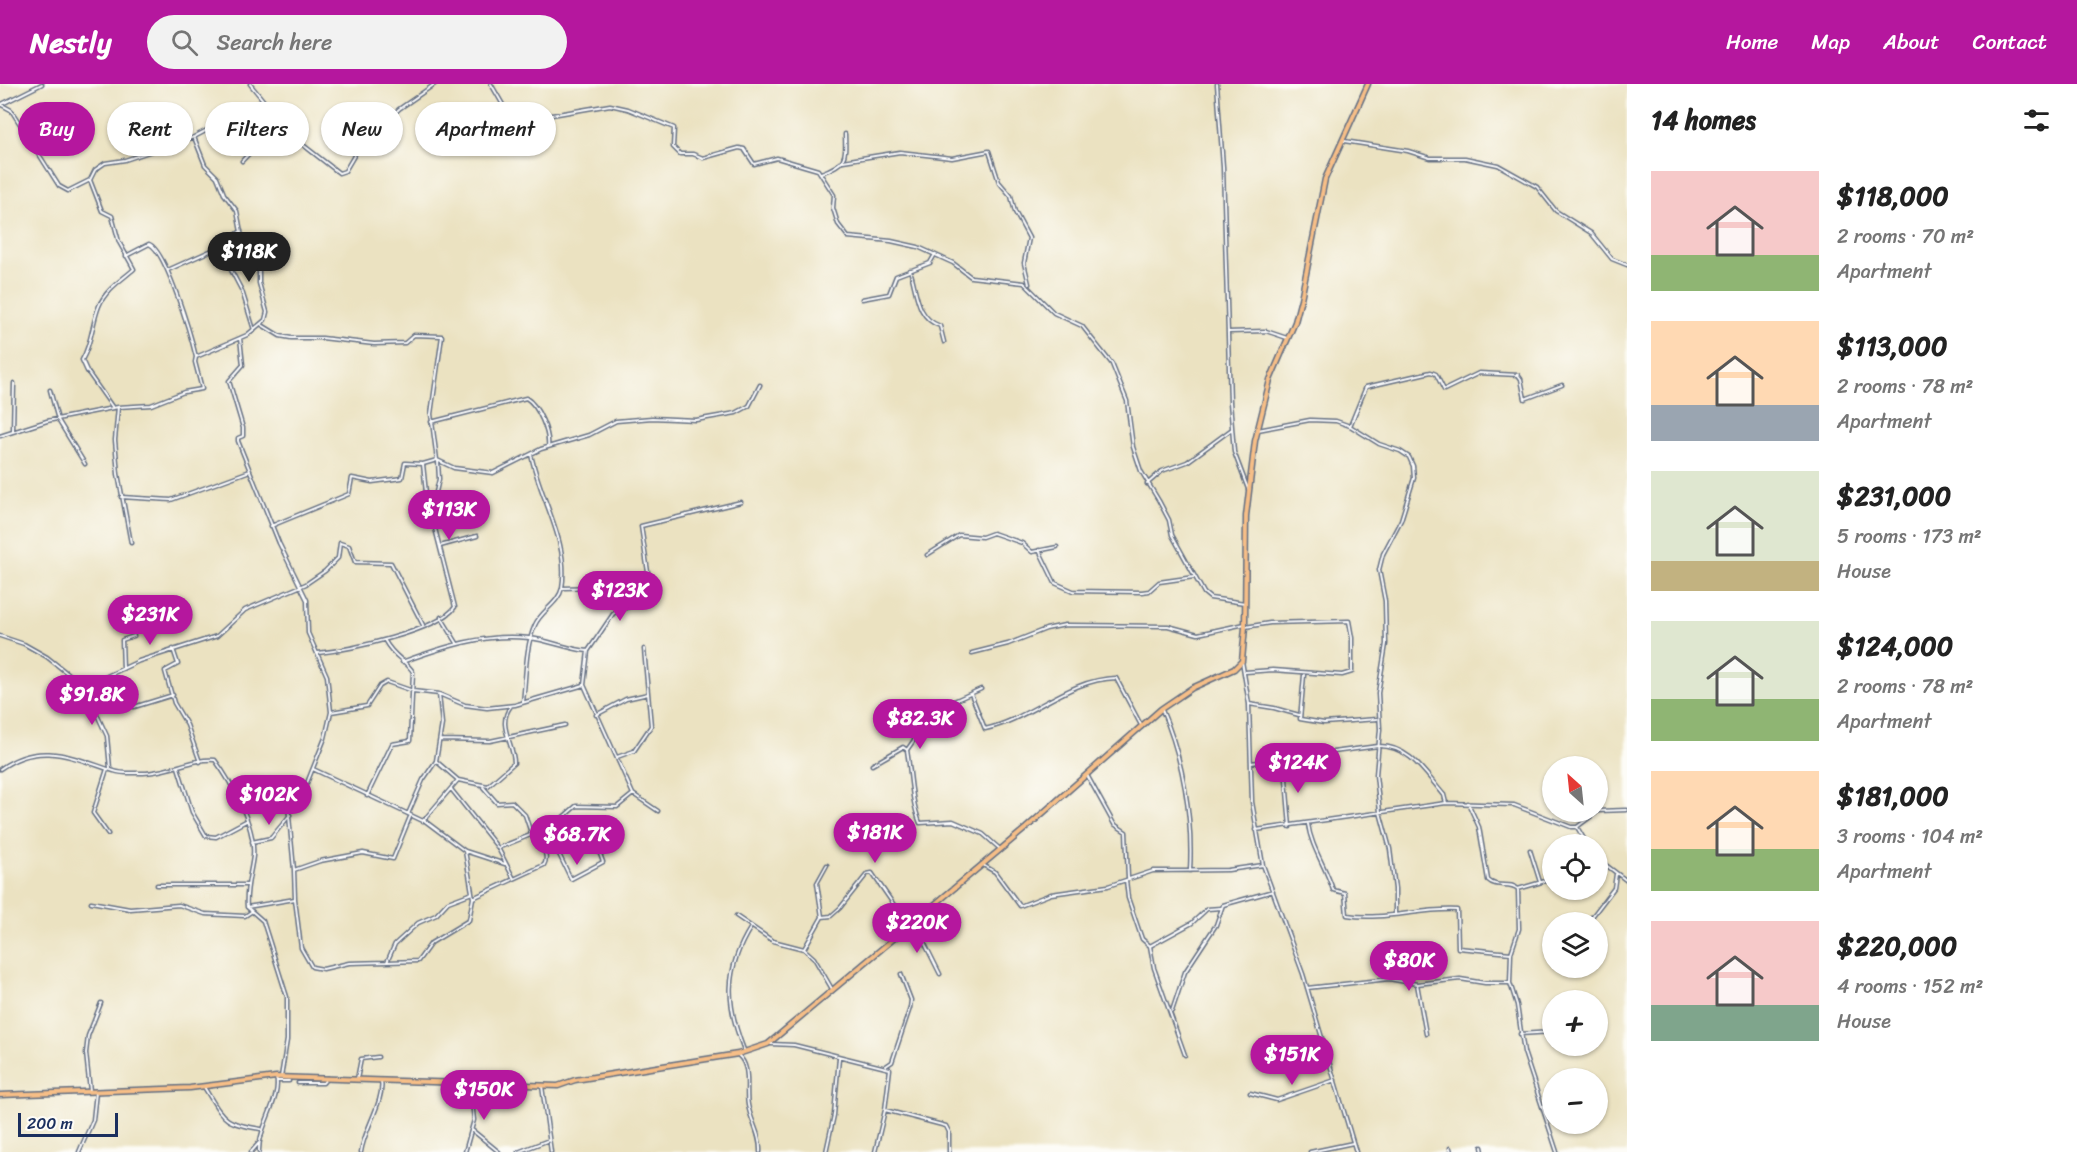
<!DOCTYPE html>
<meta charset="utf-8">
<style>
:root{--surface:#fff;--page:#f2f2f2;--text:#222;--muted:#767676;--accent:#b5179e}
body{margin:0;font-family:Sriracha,sans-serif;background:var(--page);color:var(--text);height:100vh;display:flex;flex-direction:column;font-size:22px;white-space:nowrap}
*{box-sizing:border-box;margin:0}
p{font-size:20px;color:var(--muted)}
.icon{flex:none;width:33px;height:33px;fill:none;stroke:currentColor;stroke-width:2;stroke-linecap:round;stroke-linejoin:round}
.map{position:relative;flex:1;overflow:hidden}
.sheet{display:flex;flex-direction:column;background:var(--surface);width:450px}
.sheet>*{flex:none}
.banner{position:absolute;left:18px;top:18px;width:570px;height:54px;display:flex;gap:12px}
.needle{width:39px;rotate:333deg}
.tools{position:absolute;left:1542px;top:672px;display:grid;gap:12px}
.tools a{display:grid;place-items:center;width:66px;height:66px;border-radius:50%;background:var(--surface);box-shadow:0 2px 4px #0004;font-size:30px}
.scale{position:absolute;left:18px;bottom:15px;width:100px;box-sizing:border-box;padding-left:6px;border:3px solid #1b2f5e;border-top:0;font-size:16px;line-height:21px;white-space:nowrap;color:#1b2f5e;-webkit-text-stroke:4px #fdfcf7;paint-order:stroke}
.price{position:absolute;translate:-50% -51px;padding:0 14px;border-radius:21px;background:var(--accent);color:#fff;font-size:20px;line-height:39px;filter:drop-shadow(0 2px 3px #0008)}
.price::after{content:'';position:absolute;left:50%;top:36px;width:18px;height:14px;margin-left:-9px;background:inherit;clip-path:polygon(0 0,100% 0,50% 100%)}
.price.active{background:#222;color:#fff}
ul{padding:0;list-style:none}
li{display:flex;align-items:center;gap:18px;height:150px;padding:0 24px}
li span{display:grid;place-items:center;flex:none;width:168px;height:120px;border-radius:0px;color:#555}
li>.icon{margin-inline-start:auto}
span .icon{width:72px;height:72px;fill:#fffc;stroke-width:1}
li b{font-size:26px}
h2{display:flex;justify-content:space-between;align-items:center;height:72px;padding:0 24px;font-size:26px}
.chip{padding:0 21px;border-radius:27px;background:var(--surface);box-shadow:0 2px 4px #0004;font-size:21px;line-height:54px}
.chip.active{background:var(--accent);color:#fff}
header{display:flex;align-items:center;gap:36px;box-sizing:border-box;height:84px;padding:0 30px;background:var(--accent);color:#fff}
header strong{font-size:28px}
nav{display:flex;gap:33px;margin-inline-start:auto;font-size:21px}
.search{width:420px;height:54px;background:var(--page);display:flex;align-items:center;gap:15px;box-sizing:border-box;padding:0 21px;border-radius:33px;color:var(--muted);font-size:22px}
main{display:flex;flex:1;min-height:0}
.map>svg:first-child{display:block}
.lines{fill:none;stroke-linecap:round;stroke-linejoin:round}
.street-casing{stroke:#646e81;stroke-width:5}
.primary-casing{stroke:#646e81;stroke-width:7}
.street{stroke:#fff;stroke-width:2}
.primary{stroke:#f6be87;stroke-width:4}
</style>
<header>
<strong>Nestly</strong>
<div class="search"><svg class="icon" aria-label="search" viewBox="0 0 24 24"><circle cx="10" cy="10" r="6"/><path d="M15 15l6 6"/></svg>Search here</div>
<nav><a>Home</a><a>Map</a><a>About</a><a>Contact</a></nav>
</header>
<main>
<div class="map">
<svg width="1627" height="1068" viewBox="0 0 1627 1068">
<rect width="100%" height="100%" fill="#fdfcf7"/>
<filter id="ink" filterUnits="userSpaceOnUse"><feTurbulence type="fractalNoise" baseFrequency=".0167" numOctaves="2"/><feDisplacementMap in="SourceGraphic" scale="12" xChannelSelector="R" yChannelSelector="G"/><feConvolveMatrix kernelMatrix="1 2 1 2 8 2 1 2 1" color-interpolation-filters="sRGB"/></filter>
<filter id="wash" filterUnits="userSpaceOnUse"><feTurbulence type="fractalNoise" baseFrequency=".008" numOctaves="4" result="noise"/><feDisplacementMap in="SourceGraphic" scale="24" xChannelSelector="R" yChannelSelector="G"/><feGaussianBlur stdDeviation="1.35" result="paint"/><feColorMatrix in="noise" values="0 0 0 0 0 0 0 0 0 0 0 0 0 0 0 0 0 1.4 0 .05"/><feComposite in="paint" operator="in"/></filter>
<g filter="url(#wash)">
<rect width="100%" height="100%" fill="#ebe2c1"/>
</g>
<g filter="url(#ink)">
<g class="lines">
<!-- street casing -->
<g class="street-casing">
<path id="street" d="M250 0 293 53 339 89 345 87 358 65 399 25 435 0
M491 0 510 33 517 37 610 21 628 25 674 44 673 63 680 70H693L703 74 739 64 744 65 754 80 777 74 818 86 834 111 833 124 838 140 848 153 891 157 918 163 953 179 971 193 1024 199 1054 229 1082 242 1112 280 1127 317 1133 363 1141 387 1159 417 1169 436 1172 451 1204 509 1210 514 1245 519
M1217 0 1223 83 1230 318 1234 368 1248 405
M0 20 11 26 59 102 68 107 90 96 95 86 105 79 125 76 194 53 262 17
M2 20 42 0
M1344 57 1408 67 1430 74H1465L1498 81 1537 103 1556 127 1591 149 1612 175 1627 181
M242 77 279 38
M843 77 900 68 952 74 989 67 999 98 1011 112 1015 128 1029 154 1024 179 1029 200
M821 89C846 80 846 75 845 50
M90 96 102 127 112 132 119 158 134 185C123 195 106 205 99 222 92 239 92 259 82 276L87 287 113 324
M219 163 242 207 254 246
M126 172 149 160C166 166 191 252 196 273
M227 177 249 166
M168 186 219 163 241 147
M910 186C917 207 916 234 940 242L944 258
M862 215 889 210 896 192 930 179 934 172
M262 241 280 252 291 254H322L374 260 405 259 414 251 442 252 431 330 437 376
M1228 248 1266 247 1287 254
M240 254 243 281 229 297 243 344V352L238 354V357L279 459 307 516 308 549 327 592 331 628
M50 306 58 336 85 380
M118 323 115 356 118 390 131 459
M431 338 526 314C538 321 550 349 548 363
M1350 342 1366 303 1431 288 1436 290 1444 306 1479 289 1518 291 1521 295 1525 315 1562 301
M1258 346 1310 336 1336 337 1350 342 1379 360 1400 367 1409 373 1413 382 1414 394 1401 436 1383 470 1379 486 1385 517 1386 560 1378 609 1380 645 1376 691 1380 728 1390 765 1395 805V830
M13 347 14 299
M0 352 47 337 118 323 151 321 184 308 202 305 195 278 196 273 247 251 265 236 267 228 259 199V180L242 153 237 127 224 110 217 93 205 81 194 53
M1147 400 1162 387 1187 378 1232 345
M436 408 439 395 438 377
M121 413 171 416 250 387
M271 442 349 410 352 394 372 398 402 394 405 379 423 380 437 376 454 384 493 389 541 365 589 351 616 337 652 334 696 336 736 329 749 322 760 301
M440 462 477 452
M1039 466 1055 499 1073 507 1142 508 1149 507 1159 498 1194 493
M927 471 959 451 982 453 993 449 1022 459 1032 468 1057 463
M562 504 601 503 645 494 648 488 641 442 741 418
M441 533 457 559
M0 552 24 560 47 573 72 593 81 596 103 594 139 577 217 552 245 526 306 500 325 487 338 474 340 459 349 462 355 478 391 479 423 541
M173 565 178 580 165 587 174 619 187 641 200 678
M318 569C347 566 439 547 455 523L426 409 423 380
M972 569 1008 560 1046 545 1065 541 1168 542 1198 550 1245 540
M1242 577 1249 620 1252 718 1263 781 1303 890 1356 1068
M402 578C443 563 485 549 529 554 549 556 567 565 588 567
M123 585 122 556 134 552
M1245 588 1273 586 1342 591 1352 588V554L1349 537 1270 539 1245 543
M1304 591 1300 635 1324 639 1377 635
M81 596 107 652 110 684
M981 605 916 634 914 656 907 666C911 691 911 716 920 739L953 737 983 750 1000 765
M971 610 985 645C1031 635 1068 595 1116 594L1142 643
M523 618C526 594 525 563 535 541 541 527 559 519 562 504 570 457 539 414 531 370
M1249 620 1274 624 1299 631
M134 623 173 611
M1162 626C1183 674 1193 734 1190 787
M596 631 626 615 648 610
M440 656 490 657 565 641
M617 673 634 667 651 642 644 565
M436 677 458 696
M1287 677 1286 695 1290 743
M1251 679 1378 662C1409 661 1425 689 1444 711L1446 719
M872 681 903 663 907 666
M178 683 192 728 206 752 216 753 246 737
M0 685C40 656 73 674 114 687 122 690 134 689 142 689 164 690 196 673 215 676 232 699 256 743 253 772 251 789 245 806 247 823L263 837 287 913V956L281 993
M107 685 93 729 108 750
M313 685 423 737 458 696 488 702 514 679C514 659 496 641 511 622
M1087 691 1114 740 1126 748 1128 794
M483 703 497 719 512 718 525 731 531 749
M451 705 498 764 514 795
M633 710 584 601 588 567 613 530 619 526 650 516 647 493
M367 712 392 660 410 657 413 588C407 577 394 574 385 557
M1468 719 1479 743 1488 796C1497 805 1510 797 1518 805L1519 845 1511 869 1510 899 1517 921 1524 968 1557 1068
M288 721 294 786
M244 725 294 719 301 714 325 654 331 628 367 622 380 602 387 598 413 607 439 610 465 621 487 624 515 621 584 601
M1598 727 1627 726
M408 730 423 696 436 677 442 640 439 610
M425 737 465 767 505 780
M1308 740C1311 763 1326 783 1333 806L1345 809 1347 831C1383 837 1420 824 1457 826L1458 864 1511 869
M1577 743 1587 760
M1256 746 1446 719 1514 721 1571 743H1577L1597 728
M252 758 271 754 290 731
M498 764 553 742 576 722 617 723 633 710 658 727
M1530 766 1540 798
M545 767C562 765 580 765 597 762L603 778 571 795 557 766
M1598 775 1627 797
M827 781 817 799 822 833 804 865 814 874 832 905
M983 781 995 788 1020 822 1051 810 1108 802 1153 787 1228 786 1263 781
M1126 796 1128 814 1142 855 1150 862 1154 884 1185 971
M157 801H248
M1518 805 1552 795
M473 814 544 781C550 771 540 759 535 749
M295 815 301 864 312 883 323 885 349 879 387 878 395 860 418 839 436 831 448 818 472 809
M91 818 130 825 179 821 205 830 245 832 251 828
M247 823 295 815 294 786 320 777 363 769 393 775 410 733
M736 832 773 857 804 865
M822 833 831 832 840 824 867 790 872 789 894 821 908 832 918 846 940 890
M1588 838 1614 804 1616 790
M1150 862 1192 839 1207 825 1221 824
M1552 869V868
M387 878 418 877 431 859 469 836 473 814 465 767
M1417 900 1426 950
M1307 904 1389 895 1417 900 1460 895 1485 899H1510
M1172 927 1185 888 1216 841 1223 821 1273 807
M1520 950 1552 948
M771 960 794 961 890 985 885 1026 875 1068
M744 966C726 921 724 886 751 843
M738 971C752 983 745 1005 748 1021 751 1038 761 1051 760 1068
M886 982 892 978 910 924 911 916 901 890
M357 995 361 975 378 973
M277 997H289
M298 999H323L327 994
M542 1002 551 1068
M204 1003C224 1035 222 1039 261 1045
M90 1007 86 969 88 952 101 919
M1250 1009 1277 1016 1335 996
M885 1026 946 1042 949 1048V1068
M472 1046 499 1068
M1482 1063 1483 1068
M1450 1064 1451 1068
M79 1068 93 1036 96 1008
M251 1068 259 1059
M259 1068C258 1043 282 1014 276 993
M361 1068C364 1045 385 1016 381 997
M465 1068 474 1036 472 1018 481 1000
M518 1068 549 1056
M826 1068 834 1031 839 974
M1310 1068 1353 1059"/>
</g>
<!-- primary casing -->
<g class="primary-casing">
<path id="primary" d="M0 1011 190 1004 276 993 558 1002 575 996 738 970 768 960 1026 744 1161 625 1192 604 1234 585 1242 577 1245 543 1246 432 1255 357 1270 296 1295 238 1301 215 1325 95 1368 0"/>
</g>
<!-- street -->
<use href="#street" class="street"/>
<!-- primary -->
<use href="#primary" class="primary"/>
</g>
</g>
</svg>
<div class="tools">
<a><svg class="needle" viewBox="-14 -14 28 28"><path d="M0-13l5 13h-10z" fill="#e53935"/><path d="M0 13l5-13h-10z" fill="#767676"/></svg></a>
<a><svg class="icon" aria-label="locate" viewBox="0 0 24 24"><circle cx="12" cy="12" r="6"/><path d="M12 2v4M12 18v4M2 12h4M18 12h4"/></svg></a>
<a><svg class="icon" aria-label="layers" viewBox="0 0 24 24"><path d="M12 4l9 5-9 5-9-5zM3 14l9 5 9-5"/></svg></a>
<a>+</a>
<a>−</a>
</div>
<div class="scale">200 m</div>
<b class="price active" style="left:249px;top:199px">$118K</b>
<b class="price" style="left:449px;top:457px">$113K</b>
<b class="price" style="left:620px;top:538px">$123K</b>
<b class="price" style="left:150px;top:562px">$231K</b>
<b class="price" style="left:92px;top:642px">$91.8K</b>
<b class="price" style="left:920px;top:666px">$82.3K</b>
<b class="price" style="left:1298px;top:710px">$124K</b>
<b class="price" style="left:269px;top:742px">$102K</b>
<b class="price" style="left:875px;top:780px">$181K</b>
<b class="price" style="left:577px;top:782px">$68.7K</b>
<b class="price" style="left:917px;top:870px">$220K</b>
<b class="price" style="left:1409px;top:908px">$80K</b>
<b class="price" style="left:1292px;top:1002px">$151K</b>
<b class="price" style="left:484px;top:1037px">$150K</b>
<div class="banner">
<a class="chip active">Buy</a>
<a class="chip">Rent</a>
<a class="chip">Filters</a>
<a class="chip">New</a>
<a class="chip">Apartment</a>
</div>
</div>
<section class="sheet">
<h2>14 homes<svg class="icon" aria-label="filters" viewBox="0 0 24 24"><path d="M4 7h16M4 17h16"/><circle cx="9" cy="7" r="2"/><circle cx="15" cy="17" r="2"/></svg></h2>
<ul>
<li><span style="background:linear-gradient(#f6c9c9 70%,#8fb573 0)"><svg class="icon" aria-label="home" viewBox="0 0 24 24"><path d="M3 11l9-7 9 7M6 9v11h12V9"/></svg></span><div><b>$118,000</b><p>2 rooms · 70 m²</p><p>Apartment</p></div></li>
<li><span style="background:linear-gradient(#ffd9b3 70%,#9aa5b1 0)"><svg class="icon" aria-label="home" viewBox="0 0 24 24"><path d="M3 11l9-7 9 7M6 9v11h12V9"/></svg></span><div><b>$113,000</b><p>2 rooms · 78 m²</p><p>Apartment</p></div></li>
<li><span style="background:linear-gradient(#dfe7d0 75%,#c2b280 0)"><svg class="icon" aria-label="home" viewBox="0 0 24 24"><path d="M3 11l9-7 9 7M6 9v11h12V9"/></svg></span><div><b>$231,000</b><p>5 rooms · 173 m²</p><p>House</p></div></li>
<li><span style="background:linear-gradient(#dfe7d0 65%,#8fb573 0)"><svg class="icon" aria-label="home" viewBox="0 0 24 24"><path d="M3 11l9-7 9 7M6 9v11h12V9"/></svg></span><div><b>$124,000</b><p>2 rooms · 78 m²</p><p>Apartment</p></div></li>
<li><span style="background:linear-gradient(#ffd9b3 65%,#8fb573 0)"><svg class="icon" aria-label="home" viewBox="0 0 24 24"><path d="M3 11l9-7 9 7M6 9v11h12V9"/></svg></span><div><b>$181,000</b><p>3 rooms · 104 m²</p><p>Apartment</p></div></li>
<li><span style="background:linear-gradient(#f6c9c9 70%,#7fa58c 0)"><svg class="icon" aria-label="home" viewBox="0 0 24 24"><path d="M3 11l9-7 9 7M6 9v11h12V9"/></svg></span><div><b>$220,000</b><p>4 rooms · 152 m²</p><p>House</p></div></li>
</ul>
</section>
</main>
